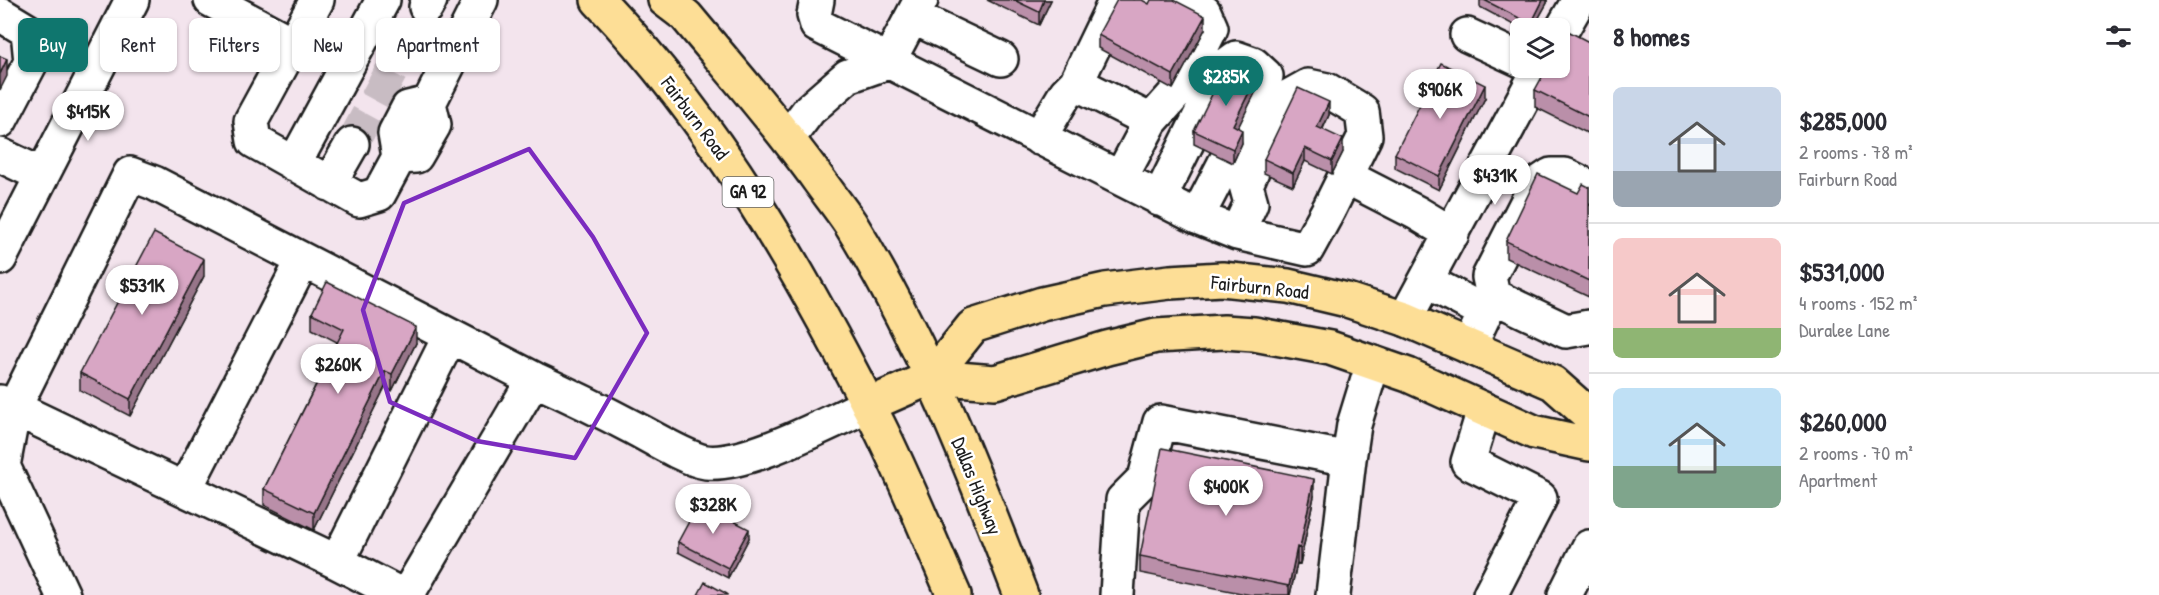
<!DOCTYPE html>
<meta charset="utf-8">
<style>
:root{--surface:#fff;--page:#f7f7f7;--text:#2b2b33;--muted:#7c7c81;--line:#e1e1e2;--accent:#0f766e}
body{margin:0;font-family:"Patrick Hand",sans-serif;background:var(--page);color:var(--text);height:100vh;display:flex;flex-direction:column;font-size:22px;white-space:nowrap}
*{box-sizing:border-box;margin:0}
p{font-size:20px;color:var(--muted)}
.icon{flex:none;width:33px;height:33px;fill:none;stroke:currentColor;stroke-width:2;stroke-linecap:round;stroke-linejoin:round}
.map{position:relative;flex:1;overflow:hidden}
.sheet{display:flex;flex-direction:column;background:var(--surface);width:570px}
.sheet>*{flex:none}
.hud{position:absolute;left:18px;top:18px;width:570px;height:54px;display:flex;gap:12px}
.fabs{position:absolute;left:1510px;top:18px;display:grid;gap:12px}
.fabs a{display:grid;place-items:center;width:60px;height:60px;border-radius:9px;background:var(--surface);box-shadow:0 2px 4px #0004;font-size:30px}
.price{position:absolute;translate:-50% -51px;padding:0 14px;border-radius:21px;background:#fff;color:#222;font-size:20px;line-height:39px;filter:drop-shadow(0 2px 3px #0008)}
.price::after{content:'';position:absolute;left:50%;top:36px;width:18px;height:14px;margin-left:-9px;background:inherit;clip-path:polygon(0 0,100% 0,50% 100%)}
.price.active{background:var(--accent);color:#fff}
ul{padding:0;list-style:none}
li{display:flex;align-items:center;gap:18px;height:150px;padding:0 24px}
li+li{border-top:2px solid var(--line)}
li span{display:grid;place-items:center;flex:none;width:168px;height:120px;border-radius:9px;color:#555}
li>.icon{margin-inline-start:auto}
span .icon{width:72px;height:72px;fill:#fffc;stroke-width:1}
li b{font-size:26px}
h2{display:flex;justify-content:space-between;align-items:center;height:72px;padding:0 24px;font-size:26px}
.chip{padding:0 21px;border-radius:9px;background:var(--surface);box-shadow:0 2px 4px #0004;font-size:21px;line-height:54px}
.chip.active{background:var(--accent);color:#fff}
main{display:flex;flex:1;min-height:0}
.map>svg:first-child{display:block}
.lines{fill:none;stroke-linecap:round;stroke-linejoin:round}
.minor-tunnel{stroke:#c8bcc3;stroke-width:33;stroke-dasharray:33 16;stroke-linecap:butt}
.minor-casing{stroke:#1c1c1c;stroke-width:38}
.major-casing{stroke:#1c1c1c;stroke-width:38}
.minor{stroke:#fff;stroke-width:33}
.major{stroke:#fdde96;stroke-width:33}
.wall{fill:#ba8fa9;stroke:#1c1c1c;stroke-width:1.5}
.shaded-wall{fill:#977489;stroke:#1c1c1c;stroke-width:1.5}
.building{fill:#d8a6c4;stroke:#1c1c1c;stroke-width:1.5}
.marked{fill:none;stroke:#7b2cbf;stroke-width:4.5;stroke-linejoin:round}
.labels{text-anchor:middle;stroke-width:5;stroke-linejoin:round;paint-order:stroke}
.shield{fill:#fff;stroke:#606060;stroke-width:1.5}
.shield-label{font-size:18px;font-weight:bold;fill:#1c1c1c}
.street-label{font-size:20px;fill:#1c1c1c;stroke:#fff}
</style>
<main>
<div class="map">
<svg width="1589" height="595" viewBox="0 0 1589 595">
<rect width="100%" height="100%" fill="#f3e4ed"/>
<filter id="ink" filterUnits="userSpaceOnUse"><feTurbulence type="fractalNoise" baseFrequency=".0167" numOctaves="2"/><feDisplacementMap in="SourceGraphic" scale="12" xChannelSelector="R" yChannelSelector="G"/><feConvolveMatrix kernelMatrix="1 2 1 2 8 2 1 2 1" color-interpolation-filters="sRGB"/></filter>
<g filter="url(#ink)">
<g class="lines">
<!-- minor-tunnel -->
<path class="minor-tunnel" d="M352 144 426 7"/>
<!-- minor casing -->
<g class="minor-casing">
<path id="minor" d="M211 0 293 44
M317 0 251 121 254 141 359 200 379 194 399 157 416 156 434 125 429 103 481 0
M817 0 814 15 817 25 1197 217 1237 233 1307 249 1329 209 1365 136 1362 111 1327 90 1308 86 1290 96 1272 124 1246 185 1251 203 1237 233
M426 7 430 0
M0 14 28 31 31 62 0 121
M913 17 1001 59
M1560 33 1579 0
M1467 35 1521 60
M1076 83 1116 0
M1151 121 1176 93 1190 70 1211 28 1204 12 1182 0
M788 138 809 110 848 76 888 62 921 0
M1039 138 1066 93 1076 83 1151 121 1121 177
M0 155 42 175
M399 157 395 133 408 108 429 103
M294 164 383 0
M1345 176 1417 213 1452 234
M329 184 352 144
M1159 199 1225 66 1236 58 1253 64 1266 76 1260 93 1237 140
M1197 217 1227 159
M0 258 132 0
M1426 281 1485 312
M1493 296 1566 331 1589 327
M1405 319 1540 68
M1469 347 1493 296 1489 277 1536 185 1551 175H1565L1589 187
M534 379C567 394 600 410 632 427 649 436 689 460 706 462 746 467 829 422 868 405
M0 402 14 408 3 466 63 595
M1484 410 1468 462 1540 498 1490 595
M1349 459 1354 425 1373 363
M185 489 303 260
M337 562 450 336
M401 595 337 562 14 408 130 174 154 183 534 379 407 595
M1117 595 1123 500 1145 478 1160 422 1349 459 1333 595
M1565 595 1589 547"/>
</g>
<!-- major casing -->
<g class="major-casing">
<path id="major" d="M598 0C716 123 802 273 878 424 906 480 929 538 954 595
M665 0 686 16C730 69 777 122 818 179 828 193 840 208 850 223 922 340 972 467 1021 595
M932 377 973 326 1042 304 1105 290 1170 282 1222 279 1288 286 1347 300 1405 319 1553 383 1589 415
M868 405 932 377 995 382 1107 348 1156 336 1224 332 1254 334 1330 348 1408 375 1534 432 1589 444"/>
</g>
<!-- minor -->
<use href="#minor" class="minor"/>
<!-- major -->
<use href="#major" class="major"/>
</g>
<!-- wall -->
<path class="wall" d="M987 0H1051L1039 25Z
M1480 0H1547V3L1533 28 1521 29 1480 7Z
M1149 4 1205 29 1173 89 1098 48V35Z
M1589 42V134L1535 107V90Z
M1256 91 1238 127 1242 143 1233 163 1194 144V131Z
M1485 98 1439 190 1395 168V154Z
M1329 115 1323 129 1343 152 1332 174 1305 161 1293 186 1264 173V159Z
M1589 187V297L1506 258V241Z
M204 276 130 416 80 390V373Z
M312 313 416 343 392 391 385 387 314 530 264 505V489L337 342 312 329Z
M1314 496 1300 564 1297 563 1290 595H1251L1140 573V556Z
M749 538 728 578 678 552V542Z"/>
<!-- shaded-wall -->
<path class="shaded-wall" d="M1044 0H1051L1039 25V12Z
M1543 0H1547V3L1533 28H1531V24Z
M1205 16V29L1173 89V75Z
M7 59V76L0 90V74Z
M1256 78V91L1233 138V125Z
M1485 85V98L1439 190V176Z
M1329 102V115L1317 140V127Z
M1242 130V143L1233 163V149Z
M1343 139V152L1332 174V161Z
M1305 148V161L1293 186V173Z
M204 259V276L130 416V399Z
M416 327V343L392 391V374Z
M385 371V387L314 530V513Z
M1314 479V496L1300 564V548Z
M749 529V538L728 578V568Z
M1297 547V563L1290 595H1289V586Z"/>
<!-- building -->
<path class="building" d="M1014 0H1044L1039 12Z
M1117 0H1142L1149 4 1151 0H1174L1205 16 1173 75 1098 35Z
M1484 0H1543L1531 24Z
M1566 30 1589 42V117L1535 90 1547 68H1560V42Z
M0 56 7 59 0 74Z
M1441 63 1485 85 1439 176 1395 154Z
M1227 64 1256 78 1233 125 1242 130 1233 149 1194 131Z
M1298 88 1329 102 1317 127 1343 139 1332 161 1305 148 1293 173 1264 159Z
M1538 174 1578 193 1583 184 1589 187V281L1506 241Z
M154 233 204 259 130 399 80 373Z
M327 282 416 327 392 374 385 371 314 513 264 489 344 329 312 313Z
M1162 448 1314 479 1300 548 1297 547 1289 586 1140 556Z
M699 503 749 529 728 568 678 542Z
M705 582 727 594V595H698Z"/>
</g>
<!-- marked area -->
<path class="marked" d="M529 149 593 237 647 333 575 458 477 441 390 402 363 310 404 203Z"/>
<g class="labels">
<!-- shield labels -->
<rect class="shield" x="722.5" y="177" width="51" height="30" rx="4.5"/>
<g class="shield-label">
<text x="748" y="198">GA 92</text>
</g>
<!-- street labels -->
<g class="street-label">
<text transform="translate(695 118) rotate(53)" y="7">Fairburn Road</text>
<text transform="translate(1260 287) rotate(6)" y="7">Fairburn Road</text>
<text transform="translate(977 486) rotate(68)" y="7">Dallas Highway</text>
</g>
</g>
</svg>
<div class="fabs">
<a><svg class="icon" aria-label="layers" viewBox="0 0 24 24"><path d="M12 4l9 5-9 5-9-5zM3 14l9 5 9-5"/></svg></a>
</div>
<b class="price active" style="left:1226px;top:107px">$285K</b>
<b class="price" style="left:1440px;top:120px">$906K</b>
<b class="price" style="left:88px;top:142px">$415K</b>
<b class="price" style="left:1495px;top:206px">$431K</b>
<b class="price" style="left:142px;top:316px">$531K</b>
<b class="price" style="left:338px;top:395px">$260K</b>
<b class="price" style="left:1226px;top:517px">$400K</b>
<b class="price" style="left:713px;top:535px">$328K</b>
<div class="hud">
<a class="chip active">Buy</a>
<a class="chip">Rent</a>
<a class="chip">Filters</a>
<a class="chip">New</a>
<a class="chip">Apartment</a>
</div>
</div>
<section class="sheet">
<h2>8 homes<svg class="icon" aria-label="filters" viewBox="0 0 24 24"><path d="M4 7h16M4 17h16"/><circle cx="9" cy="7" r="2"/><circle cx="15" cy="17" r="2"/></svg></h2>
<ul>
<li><span style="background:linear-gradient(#c9d6e8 70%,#9aa5b1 0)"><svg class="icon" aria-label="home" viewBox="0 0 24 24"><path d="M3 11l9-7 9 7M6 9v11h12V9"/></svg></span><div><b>$285,000</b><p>2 rooms · 78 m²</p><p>Fairburn Road</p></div></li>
<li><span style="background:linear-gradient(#f6c9c9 75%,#8fb573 0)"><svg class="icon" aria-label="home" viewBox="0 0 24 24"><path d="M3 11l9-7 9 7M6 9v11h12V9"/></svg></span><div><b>$531,000</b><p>4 rooms · 152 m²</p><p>Duralee Lane</p></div></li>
<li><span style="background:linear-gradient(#bfe0f5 65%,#7fa58c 0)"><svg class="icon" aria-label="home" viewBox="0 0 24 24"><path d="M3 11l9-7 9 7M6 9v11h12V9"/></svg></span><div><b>$260,000</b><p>2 rooms · 70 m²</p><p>Apartment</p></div></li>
</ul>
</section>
</main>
